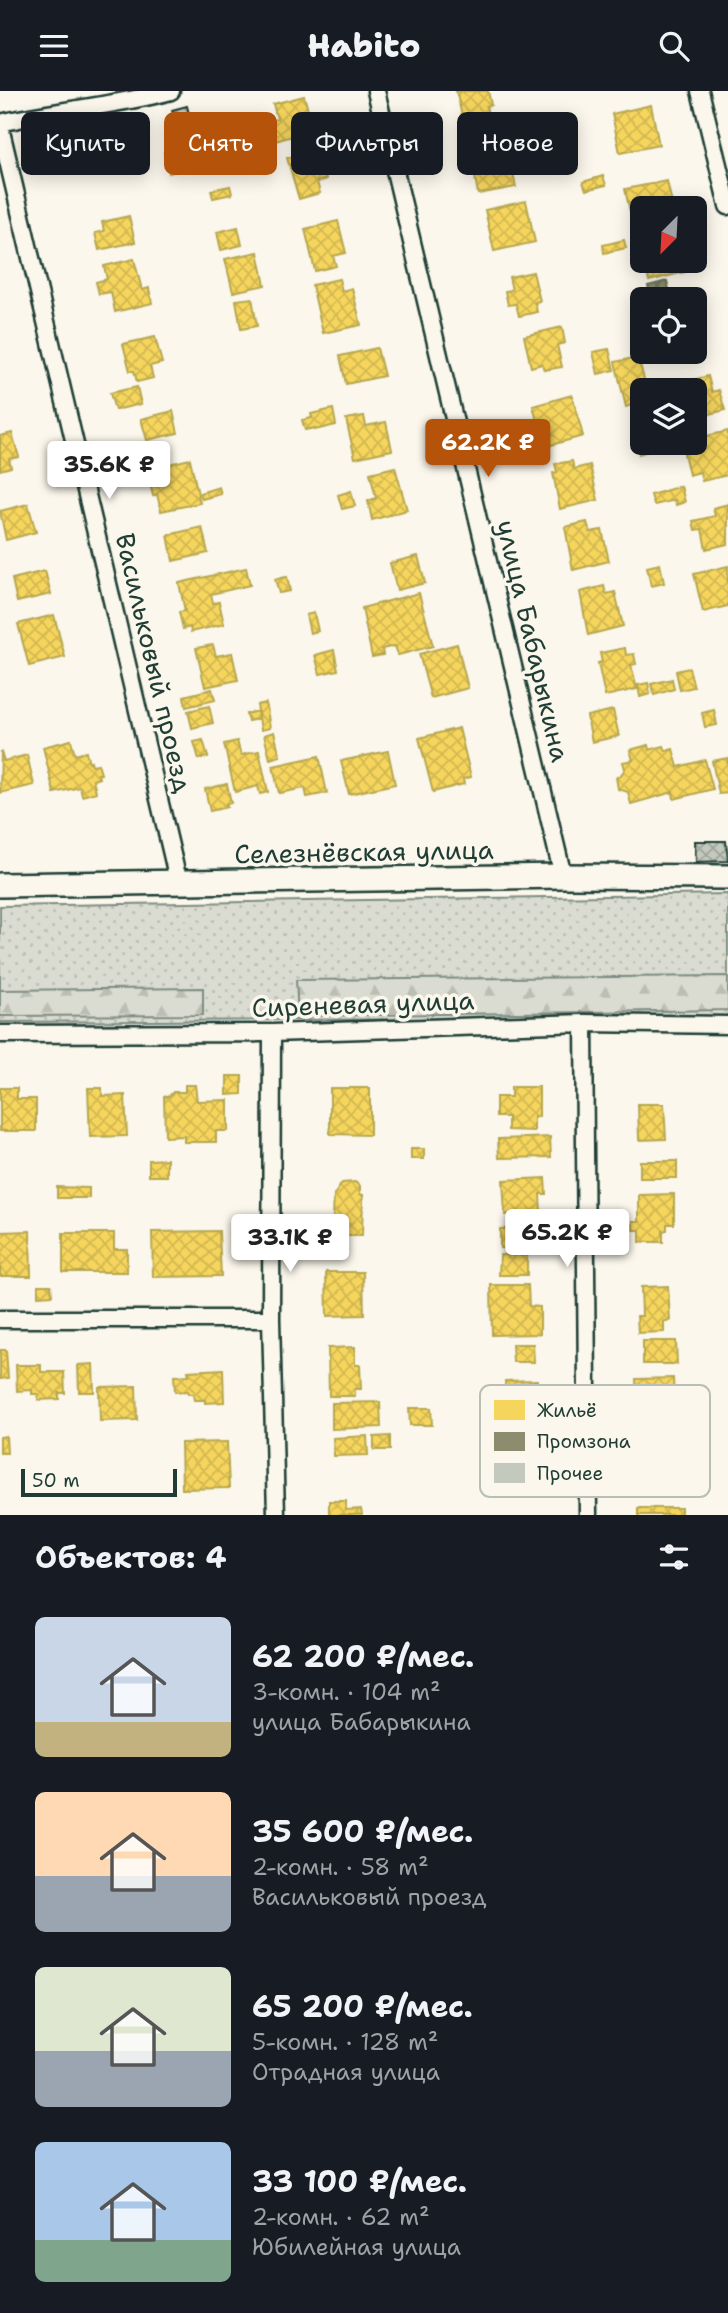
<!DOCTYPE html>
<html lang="ru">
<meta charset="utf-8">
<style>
:root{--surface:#171b24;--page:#242831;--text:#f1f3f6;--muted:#9ea1a6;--accent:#b45309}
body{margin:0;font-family:"Shantell Sans",sans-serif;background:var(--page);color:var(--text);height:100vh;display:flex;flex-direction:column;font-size:26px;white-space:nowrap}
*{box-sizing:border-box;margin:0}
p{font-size:23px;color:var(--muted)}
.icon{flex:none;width:38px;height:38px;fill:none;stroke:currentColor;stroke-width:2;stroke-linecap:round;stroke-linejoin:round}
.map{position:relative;height:1424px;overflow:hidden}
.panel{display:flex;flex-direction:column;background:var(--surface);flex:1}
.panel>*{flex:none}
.banner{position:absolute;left:21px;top:21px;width:686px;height:63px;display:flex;gap:14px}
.needle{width:46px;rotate:204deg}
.tools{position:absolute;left:630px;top:105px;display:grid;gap:14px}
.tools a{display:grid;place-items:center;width:77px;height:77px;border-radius:10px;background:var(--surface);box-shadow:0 4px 18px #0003;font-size:35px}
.scale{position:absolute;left:21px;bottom:18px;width:156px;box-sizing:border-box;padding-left:7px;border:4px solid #1f3d34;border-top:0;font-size:19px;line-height:24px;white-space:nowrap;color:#1f3d34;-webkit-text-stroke:5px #fbf7ec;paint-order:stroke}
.price{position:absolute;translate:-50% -60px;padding:0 16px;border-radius:7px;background:#fff;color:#222;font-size:23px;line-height:46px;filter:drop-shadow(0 2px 4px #0008)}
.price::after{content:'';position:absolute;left:50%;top:42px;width:21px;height:16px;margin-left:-10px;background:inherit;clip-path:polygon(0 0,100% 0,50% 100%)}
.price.active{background:var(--accent);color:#fff}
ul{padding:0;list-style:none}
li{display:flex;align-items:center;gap:21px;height:175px;padding:0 35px}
li span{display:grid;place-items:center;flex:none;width:196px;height:140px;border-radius:10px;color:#555}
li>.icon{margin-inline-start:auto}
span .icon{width:84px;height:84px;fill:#fffc;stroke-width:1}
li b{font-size:30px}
h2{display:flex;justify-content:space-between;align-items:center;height:84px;padding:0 35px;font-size:30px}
.chip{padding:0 24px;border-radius:10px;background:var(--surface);box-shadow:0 4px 18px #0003;font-size:24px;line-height:63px}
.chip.active{background:var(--accent);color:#fff}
header{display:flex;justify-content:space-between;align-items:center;height:91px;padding:0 35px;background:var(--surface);font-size:32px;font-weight:800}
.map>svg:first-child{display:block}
.grass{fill:url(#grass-dots);stroke:#7d8c82;stroke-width:2}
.forest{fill:url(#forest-firs);stroke:#7d8c82;stroke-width:2}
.homes{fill:url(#homes-cross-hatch);stroke:#b6a750;stroke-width:2}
.industry{fill:url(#industry-cross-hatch);stroke:#6b745d;stroke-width:2}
.building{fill:url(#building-cross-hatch);stroke:#1f3d34;stroke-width:2}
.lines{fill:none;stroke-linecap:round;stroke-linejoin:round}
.street-casing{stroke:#1f3d34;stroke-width:21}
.secondary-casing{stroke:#1f3d34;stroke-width:28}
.street{stroke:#fbf7ec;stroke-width:16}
.secondary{stroke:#fbf7ec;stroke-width:23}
.labels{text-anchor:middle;stroke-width:7;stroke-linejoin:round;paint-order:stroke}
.street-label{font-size:26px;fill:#1f3d34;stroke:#fbf7ec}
.key{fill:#fbf7ec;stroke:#b9bfb5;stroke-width:2}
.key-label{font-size:19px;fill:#1f3d34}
</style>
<header><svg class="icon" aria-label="menu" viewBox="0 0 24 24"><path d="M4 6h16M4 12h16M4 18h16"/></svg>Habito<svg class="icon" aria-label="search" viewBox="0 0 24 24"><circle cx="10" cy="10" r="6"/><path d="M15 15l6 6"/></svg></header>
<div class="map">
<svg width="728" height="1424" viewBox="0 0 728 1424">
<defs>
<pattern id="grass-dots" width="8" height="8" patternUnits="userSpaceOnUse" patternTransform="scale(1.75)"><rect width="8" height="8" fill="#dbdcd1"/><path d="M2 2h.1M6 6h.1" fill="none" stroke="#bcbeb4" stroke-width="1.8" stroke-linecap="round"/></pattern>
<pattern id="forest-firs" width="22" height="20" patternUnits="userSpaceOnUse" patternTransform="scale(1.75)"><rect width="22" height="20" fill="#dbdcd1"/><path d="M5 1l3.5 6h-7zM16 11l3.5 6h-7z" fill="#bcbeb4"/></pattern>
<pattern id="homes-cross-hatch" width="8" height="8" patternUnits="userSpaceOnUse" patternTransform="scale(1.75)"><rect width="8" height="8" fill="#f6d55c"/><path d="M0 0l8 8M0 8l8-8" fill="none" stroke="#d2b851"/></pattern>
<pattern id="industry-cross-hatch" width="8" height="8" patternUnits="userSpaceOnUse" patternTransform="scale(1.75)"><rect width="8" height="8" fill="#8c8c6e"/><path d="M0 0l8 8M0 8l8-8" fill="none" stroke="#72745b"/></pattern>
<pattern id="building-cross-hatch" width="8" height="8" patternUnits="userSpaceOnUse" patternTransform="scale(1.75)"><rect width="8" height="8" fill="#c4c9be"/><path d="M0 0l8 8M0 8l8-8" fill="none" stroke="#9fa49b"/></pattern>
</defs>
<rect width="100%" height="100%" fill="#fbf7ec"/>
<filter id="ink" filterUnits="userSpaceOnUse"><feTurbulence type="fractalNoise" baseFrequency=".0143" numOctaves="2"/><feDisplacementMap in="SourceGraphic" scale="14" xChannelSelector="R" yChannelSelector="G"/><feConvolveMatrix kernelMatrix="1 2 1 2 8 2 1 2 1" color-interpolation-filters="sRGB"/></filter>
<g filter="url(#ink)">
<!-- grass -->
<path class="grass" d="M728 803V926L0 931V815Z"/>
<!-- forest -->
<path class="forest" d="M728 885V919L298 925 296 889Z
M203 897V924L0 925V899Z"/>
<!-- homes -->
<path class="homes" d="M456 0H488L491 14 486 15 490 31 465 37Z
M304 5 309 22 302 24 306 41 272 51 266 31 277 28 273 13Z
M651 14 659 54 620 62 612 23Z
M115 47 120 70 75 80 69 57Z
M186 56 192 76 169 82 164 62Z
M318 59 322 73 328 71 331 83 325 84 326 88 317 91 320 102 299 108 287 67Z
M510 67 516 96 478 103 473 74Z
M603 85 606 94 586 99 583 91Z
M667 90 673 117H642V128L632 130 625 98Z
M230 95 232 103 213 107 211 99Z
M526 110 535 151 494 160 485 119Z
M129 125 135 151 99 159 95 142 104 140 102 131Z
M338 130 346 162 333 165 336 175 315 180 305 138Z
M238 136 242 154 221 159 217 141Z
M624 149 626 157 604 162 603 154Z
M258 161 265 194 233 201 225 168Z
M134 168 142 199 149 197 152 212 115 221 111 201 99 203 96 191 107 188 104 175Z
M644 170H686L689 180 649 190Z
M533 181 540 210 535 211 537 221 519 225 516 213 508 214 505 200 512 199 509 186Z
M339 188 342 200 352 197 361 234 323 242 312 194Z
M682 202 684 208H656Z
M252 207 257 235 241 238 236 209Z
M562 236 565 252 557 254 562 276 544 279 542 273 531 276 524 245Z
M155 246 162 272 150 275 153 287 137 291 134 280H130L123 253Z
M377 257 384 285 346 293 340 265Z
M609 258 614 279 598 283 593 261Z
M638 266 647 299H642V331L636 332 632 314 626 316 615 271Z
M708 285 712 301 719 299 725 319 695 327V299H680L687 297 685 291Z
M137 296 141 313 115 319 110 302Z
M572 304 583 345 544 356 533 315Z
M333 318 336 334 315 339V337L305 339 302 329 312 327 311 323Z
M173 320 178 342 147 349 141 328Z
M364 325 366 335 386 331 392 359 355 367 346 328Z
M642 336V352H657L658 357 639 363 632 339Z
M728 340V384L702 390 700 381 689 384 683 358 700 354 698 347Z
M12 342 19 366 9 368 11 376 0 379V345Z
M190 368 200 412 161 420 157 403 153 405 150 392 155 391 152 377Z
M572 370 574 378 590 374 598 409 560 418 553 382 557 381 555 373Z
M395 376 407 419 372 429 368 410 376 407 370 382Z
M681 395 685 411 676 414 675 409 654 414 651 404Z
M219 396 221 403 202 408 200 402Z
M351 400 355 415 342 418 338 404Z
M28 413 36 441 6 449 0 420Z
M728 413V453L706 458 702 438 695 439 693 430 715 425 713 417Z
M587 431 590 441 602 439 609 470 573 479 565 436Z
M202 436 208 462 173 470 168 444Z
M418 465 425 492 397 499 390 472Z
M660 473 664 492 651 495 647 476Z
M728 475V515L703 521 694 483Z
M246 477 250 494 211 503 213 512 219 511 224 533 191 541 190 536 183 538 179 521 185 520 179 492Z
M45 480 51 503 17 511 12 488Z
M287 486 290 500 279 502 275 488Z
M604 495 606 503 615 501 623 535 588 544 580 501Z
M419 502 433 555 398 564 395 555 382 558 383 564 372 566 362 517Z
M314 522 318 540 310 542 306 524Z
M54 524 65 566 29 575 18 533Z
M457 553 468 597 431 607 419 563Z
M213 554 216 565 232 562 238 589 205 596 196 557Z
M625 557 626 564 634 563 636 573 631 574 637 598 605 605 598 572 602 571 600 562Z
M334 559 338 579 320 583 315 564Z
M689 577 694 596 680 599 676 580Z
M672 588 674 598 654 604 651 593Z
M648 592 650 603 640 606 638 594Z
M212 598 215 609 186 616 184 605Z
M266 612 270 637 261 639 257 614Z
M209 615 213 632 192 637 188 620Z
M613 619 619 645 592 651 587 625Z
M714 619 717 634 705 636 702 622Z
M257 620 258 628 248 630 246 623Z
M459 637 471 686 463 688 464 693 433 701 419 647Z
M274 641 280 665 270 668 264 644Z
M71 649 75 664 86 661 89 671 91 670 92 674 98 673 101 683H98L99 687 93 689 96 701 82 705 80 696 54 702 43 656Z
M203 649 208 666 199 668 194 651Z
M237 650 241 664 259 660 268 701 260 703 258 695 235 701 224 653Z
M648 654 649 659 664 655 666 660 673 658 678 676 705 669 713 698 674 708 673 701 631 713 628 701 618 698 616 686 620 685 625 678 623 671 633 669 630 659Z
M1 660 4 670 27 664 34 694 0 702Z
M388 660 395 693 349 703 341 670Z
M319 665 327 702 307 706 305 697 279 702 273 675Z
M728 667V702L719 703 712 670Z
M227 693 231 712 226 713 227 716 210 720 205 698Z
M227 985H242V1003L227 1004Z
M185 994H195L197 1010 228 1009V1040H216V1051H184V1045L165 1046 164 1005H169L173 1001H185Z
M511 996H539V1026H534V1040L508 1039V1026H496V1006H511Z
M0 997H17V1008H36V1040H0Z
M88 997H102V1005L125 1004 127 1045 90 1046Z
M330 997H370V1044L330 1043Z
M638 1013H664L666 1048 639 1049Z
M550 1046 551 1066 499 1067 498 1048Z
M411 1058H424V1068H411Z
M167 1068V1085H149V1069Z
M640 1070H677V1087H640Z
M545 1087 546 1103H540L541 1122 505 1124 503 1089Z
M355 1091 360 1095V1103L363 1104 362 1145H332L334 1104 342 1092Z
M57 1096 89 1097V1107H57Z
M674 1103V1133H667V1139L663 1140V1151H640V1139H633V1130H639V1104Z
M525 1137V1157H500V1138Z
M30 1140 31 1185H0V1141Z
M219 1140 221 1185 153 1186 152 1141Z
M63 1142H114V1158H127V1181H63Z
M500 1164H527V1184H499Z
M326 1181H363L364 1224 327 1225Z
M38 1194H51L52 1204 38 1205Z
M491 1194H528L529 1215 540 1216V1243L492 1244Z
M668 1195 670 1230H664V1241L638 1242 637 1225H642L641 1196Z
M643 1250H676L677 1273H643Z
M512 1253H533L534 1271H513Z
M355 1256V1274H360L361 1298H355V1305H329L328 1257Z
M0 1259H6L8 1287 0 1288Z
M93 1273 94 1301H79L78 1274Z
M16 1274H41V1281H64L65 1302H59V1308L38 1309V1303H32V1299L17 1300Z
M223 1278 224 1311 205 1312V1309H194L193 1303H188V1300L175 1301 174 1285 189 1284 188 1280Z
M673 1287 675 1329 638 1331 636 1288Z
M537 1289 538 1323H506L505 1290Z
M136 1295 137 1329 100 1330 99 1296Z
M380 1311 381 1336 332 1338V1312Z
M409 1317H431L432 1334H410Z
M6 1345 7 1362H0V1346Z
M367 1345 368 1364 334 1365 333 1347Z
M390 1345V1359H374V1346Z
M227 1351 229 1397 182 1398 181 1352Z
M329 1410H346V1419L361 1418 362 1424H329Z
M638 1417H681V1424H638Z"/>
<!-- industry -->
<path class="industry" d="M667 190 669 198 651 203 648 195Z"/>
<!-- building -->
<path class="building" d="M187 15 191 31 177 35 172 19Z
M695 750H726L728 770 696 771Z"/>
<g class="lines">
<!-- street casing -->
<g class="street-casing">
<path id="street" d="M376 0 563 785
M700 0 728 115
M0 32C57 19 115 15 171 0
M0 36 179 793
M584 932 588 1424
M272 942 271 1228 276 1424
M0 943 272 942 584 932 728 934
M0 1228H271"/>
</g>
<!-- secondary casing -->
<g class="secondary-casing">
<path id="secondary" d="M0 794 563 785 728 786"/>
</g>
<!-- street -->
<use href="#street" class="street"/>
<!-- secondary -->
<use href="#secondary" class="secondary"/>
</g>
</g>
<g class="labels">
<!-- street labels -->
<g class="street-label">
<text transform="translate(533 550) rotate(77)" y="9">улица Бабарыкина</text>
<text transform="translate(154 572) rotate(77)" y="9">Васильковый проезд</text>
<text transform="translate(364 761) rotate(-1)" y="9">Селезнёвская улица</text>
<text transform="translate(363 913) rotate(-2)" y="9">Сиреневая улица</text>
</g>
</g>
<!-- legend -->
<rect x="480" y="1294" width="230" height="112" rx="10" class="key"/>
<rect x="494" y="1309" width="31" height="20" fill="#f6d55c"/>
<rect x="494" y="1341" width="31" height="19" fill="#8c8c6e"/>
<rect x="494" y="1372" width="31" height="20" fill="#c4c9be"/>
<g class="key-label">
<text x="537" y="1326">Жильё</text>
<text x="537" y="1357">Промзона</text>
<text x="537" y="1389">Прочее</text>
</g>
</svg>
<div class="tools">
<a><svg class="needle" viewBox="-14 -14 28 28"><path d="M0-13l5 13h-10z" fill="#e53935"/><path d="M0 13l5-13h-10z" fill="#9ea1a6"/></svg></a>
<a><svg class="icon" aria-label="locate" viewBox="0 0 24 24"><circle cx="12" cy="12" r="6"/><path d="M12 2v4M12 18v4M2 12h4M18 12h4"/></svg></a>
<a><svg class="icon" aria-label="layers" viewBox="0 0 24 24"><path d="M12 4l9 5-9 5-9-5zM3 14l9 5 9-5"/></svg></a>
</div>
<div class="scale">50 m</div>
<b class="price active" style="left:488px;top:388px">62.2K ₽</b>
<b class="price" style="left:109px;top:410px">35.6K ₽</b>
<b class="price" style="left:567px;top:1178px">65.2K ₽</b>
<b class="price" style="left:290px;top:1183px">33.1K ₽</b>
<div class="banner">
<a class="chip">Купить</a>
<a class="chip active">Снять</a>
<a class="chip">Фильтры</a>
<a class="chip">Новое</a>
</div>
</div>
<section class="panel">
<h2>Объектов: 4<svg class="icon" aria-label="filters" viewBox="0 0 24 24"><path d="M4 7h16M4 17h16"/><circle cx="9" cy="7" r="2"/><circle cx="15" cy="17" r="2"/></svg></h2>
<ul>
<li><span style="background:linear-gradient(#c9d6e8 75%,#c2b280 0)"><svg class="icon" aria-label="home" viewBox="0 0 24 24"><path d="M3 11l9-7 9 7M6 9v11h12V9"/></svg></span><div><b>62 200 ₽/мес.</b><p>3-комн. · 104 m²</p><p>улица Бабарыкина</p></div></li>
<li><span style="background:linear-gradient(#ffd9b3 60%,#9aa5b1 0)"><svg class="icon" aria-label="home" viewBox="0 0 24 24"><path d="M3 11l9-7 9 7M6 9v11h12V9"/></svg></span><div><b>35 600 ₽/мес.</b><p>2-комн. · 58 m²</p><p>Васильковый проезд</p></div></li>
<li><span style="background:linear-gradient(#dfe7d0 60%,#9aa5b1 0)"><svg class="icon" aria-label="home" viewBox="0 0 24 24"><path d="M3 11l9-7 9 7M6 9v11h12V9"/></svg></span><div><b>65 200 ₽/мес.</b><p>5-комн. · 128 m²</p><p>Отрадная улица</p></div></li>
<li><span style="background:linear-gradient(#a9c7e8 70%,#7fa58c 0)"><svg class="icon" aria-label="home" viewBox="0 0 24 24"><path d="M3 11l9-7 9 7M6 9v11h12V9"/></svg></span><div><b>33 100 ₽/мес.</b><p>2-комн. · 62 m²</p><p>Юбилейная улица</p></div></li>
</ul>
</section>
